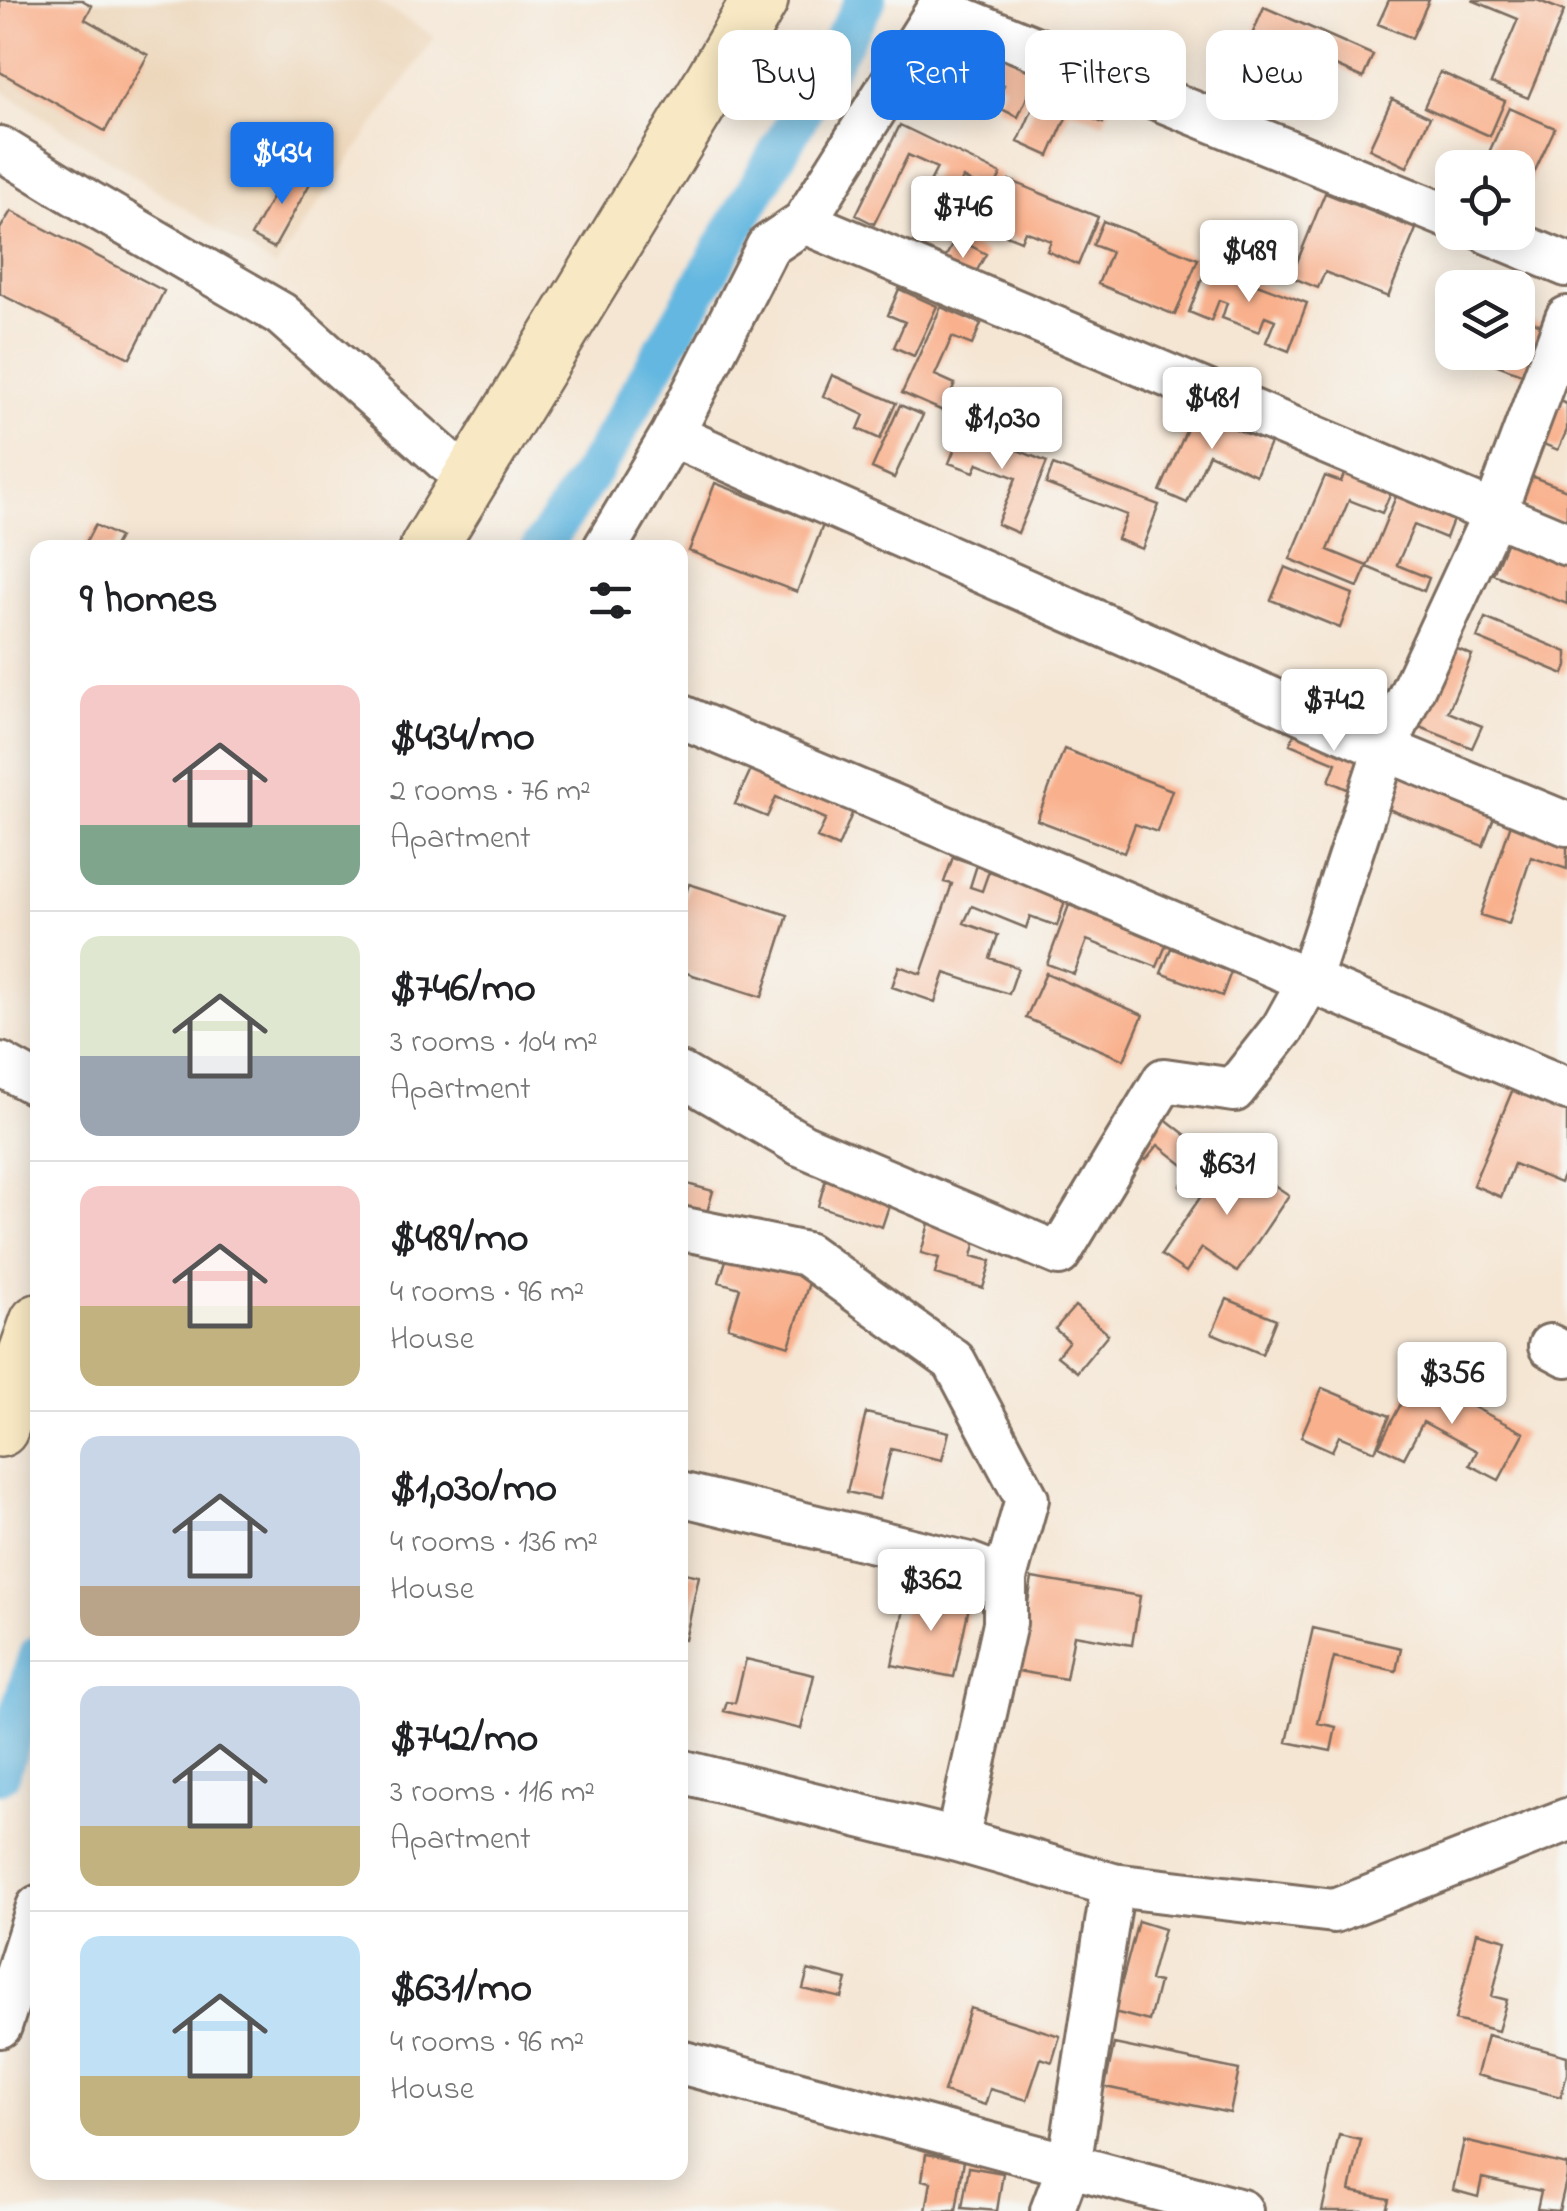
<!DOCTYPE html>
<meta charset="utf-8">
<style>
:root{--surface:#fff;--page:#f6f6f6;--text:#202124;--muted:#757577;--line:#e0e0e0;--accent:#1a73e8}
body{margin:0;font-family:"Indie Flower",sans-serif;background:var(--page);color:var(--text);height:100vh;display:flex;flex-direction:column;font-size:38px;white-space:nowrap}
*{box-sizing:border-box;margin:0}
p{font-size:32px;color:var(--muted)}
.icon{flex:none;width:55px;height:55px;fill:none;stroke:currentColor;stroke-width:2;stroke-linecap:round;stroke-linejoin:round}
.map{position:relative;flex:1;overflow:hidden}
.panel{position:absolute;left:30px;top:540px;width:658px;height:1640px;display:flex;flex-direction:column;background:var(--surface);border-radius:20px;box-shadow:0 5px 25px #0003}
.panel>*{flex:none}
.hud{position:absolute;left:718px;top:30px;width:698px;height:90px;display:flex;gap:20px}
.controls{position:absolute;left:1435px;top:150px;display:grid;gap:20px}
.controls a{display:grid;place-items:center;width:100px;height:100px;border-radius:20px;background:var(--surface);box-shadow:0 5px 25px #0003;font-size:50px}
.price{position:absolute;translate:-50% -85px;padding:0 22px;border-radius:10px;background:#fff;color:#222;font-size:32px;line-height:65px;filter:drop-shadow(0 2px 5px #0008)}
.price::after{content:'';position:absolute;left:50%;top:60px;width:30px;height:22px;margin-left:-15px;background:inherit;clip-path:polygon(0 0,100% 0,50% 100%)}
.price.on{background:var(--accent);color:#fff}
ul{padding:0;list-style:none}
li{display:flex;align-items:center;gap:30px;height:250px;padding:0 50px}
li+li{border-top:2px solid var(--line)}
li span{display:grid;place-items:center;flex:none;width:280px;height:200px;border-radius:20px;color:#555}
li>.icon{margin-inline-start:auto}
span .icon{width:120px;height:120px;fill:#fffc;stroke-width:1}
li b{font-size:42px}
h2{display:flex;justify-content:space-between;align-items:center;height:120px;padding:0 50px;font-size:42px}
.pill{padding:0 35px;border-radius:20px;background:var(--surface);box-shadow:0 5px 25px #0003;font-size:35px;line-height:90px}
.pill.on{background:var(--accent);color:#fff}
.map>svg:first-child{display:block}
.built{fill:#edd7bb}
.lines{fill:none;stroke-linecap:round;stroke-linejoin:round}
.canal{stroke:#64b7e0;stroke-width:40}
.building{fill:#f9b18d}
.street-casing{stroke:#7c6c5e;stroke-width:48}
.secondary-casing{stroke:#7c6c5e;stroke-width:60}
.street{stroke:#fff;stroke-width:42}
.secondary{stroke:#f8e8c3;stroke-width:55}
</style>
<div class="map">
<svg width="1567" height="2211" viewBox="0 0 1567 2211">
<rect width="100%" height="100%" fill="#f6f6f2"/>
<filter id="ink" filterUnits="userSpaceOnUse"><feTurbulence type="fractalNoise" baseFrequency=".01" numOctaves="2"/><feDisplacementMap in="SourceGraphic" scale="20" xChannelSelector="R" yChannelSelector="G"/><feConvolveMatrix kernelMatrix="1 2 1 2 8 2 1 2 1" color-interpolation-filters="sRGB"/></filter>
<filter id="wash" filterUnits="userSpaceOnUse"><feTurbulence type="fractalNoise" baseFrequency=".0048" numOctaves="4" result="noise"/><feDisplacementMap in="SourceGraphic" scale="40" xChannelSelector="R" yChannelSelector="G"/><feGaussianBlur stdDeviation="2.25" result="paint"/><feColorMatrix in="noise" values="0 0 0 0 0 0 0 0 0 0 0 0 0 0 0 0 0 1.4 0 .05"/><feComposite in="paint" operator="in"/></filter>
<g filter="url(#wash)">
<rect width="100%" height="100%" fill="#f5e6d4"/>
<!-- built -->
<path class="built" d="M0 0H374L435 37 275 267 0 89Z"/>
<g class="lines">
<!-- canal -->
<path class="canal" d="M541 548 605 452 866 0
M0 1774 38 1656"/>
</g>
<g id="blocks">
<!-- building -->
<path class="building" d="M0 0H82L92 6 85 19 148 55 105 131 0 72Z
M1389 0H1429L1412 38 1378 24Z
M1472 0H1537L1564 11 1528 98 1491 83 1518 19Z
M1264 7 1373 55 1363 78 1281 42 1262 86 1235 74Z
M968 37 1040 69 1018 117 995 106 1004 85 956 64Z
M1440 72 1505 101 1490 136 1424 107Z
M1048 74 1112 102 1103 123 1070 109 1049 156 1018 142Z
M1392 99 1430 117 1407 167 1369 149Z
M1509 108 1555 128 1525 192 1518 189V168H1482Z
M900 125 1001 174 992 192 963 178 952 201 927 188 937 168 908 155 874 224 856 215Z
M290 165 313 178 274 248 251 236Z
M1009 180 1098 217 1078 265 1047 251 1051 241 1025 231 1021 241 989 228Z
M1325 193 1416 229 1388 297 1325 272 1318 288 1291 277Z
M11 211 164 291 130 358 0 294V229Z
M1103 221 1198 259 1175 315 1098 284 1111 252 1093 245Z
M956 238 986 254 970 283 940 267Z
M1207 265 1307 303 1289 351 1266 342 1275 320 1265 316 1259 332 1222 318 1227 303 1219 300 1211 321 1189 312Z
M899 289 937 306 914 356 894 347 905 322 888 315Z
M941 307 981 324 972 345 952 337 935 375 955 384 943 411 902 393Z
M1518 316 1544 326 1526 376 1466 353 1518 352Z
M832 375 896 403 880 439 858 429 864 415 823 396Z
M1547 397 1567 404V430L1558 450 1531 439Z
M900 405 923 415 894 478 872 468Z
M1196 408 1271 441 1256 475 1209 454 1187 503 1160 491Z
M963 428 1047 462 1018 533 997 524 1016 478 978 463 974 472 949 463Z
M1348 464 1395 484 1382 513 1349 500 1328 550 1367 566 1358 587 1290 559 1325 476 1341 482Z
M1053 465 1159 505 1142 549 1117 539 1127 515 1046 484Z
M1518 471 1567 490V522L1507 499Z
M715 483 823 525 797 592 689 551Z
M1399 489 1456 512 1446 538 1414 525 1397 565 1429 578 1424 591 1367 567Z
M95 525 119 537 113 548H83Z
M1509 537 1567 561V604L1493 574Z
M1285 567 1353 594 1340 628 1271 600Z
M1485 618 1567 652V666L1564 674 1477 638Z
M1443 643 1472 655 1448 712 1482 726 1472 748 1410 723Z
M1299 722 1371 750 1354 792 1329 781 1336 763 1290 744Z
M1064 749 1172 790 1157 832 1135 824 1124 853 1037 820Z
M1395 763 1499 804 1483 846 1378 805Z
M753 765 854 809 838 847 817 838 826 819 776 797 767 817 735 804Z
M1514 815 1567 833V869L1531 857 1509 924 1480 915Z
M953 857 977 865 970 887 982 891 989 871 1066 898 1057 926 1030 916 1026 928 972 906 964 923 998 935 990 958 1018 968 1009 994 945 973 935 1002 892 987 899 966 921 974 952 884 944 882Z
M689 884 788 915 762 997 680 971V911Z
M1069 905 1167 943 1157 967 1087 940 1074 974 1047 964Z
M1171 948 1231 972 1222 996 1161 973Z
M1046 973 1143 1015 1124 1060 1026 1018Z
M1515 1084 1567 1106V1167L1560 1183 1514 1164 1501 1197 1473 1185Z
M1159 1114 1215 1158 1188 1193 1180 1186 1191 1171 1158 1145 1146 1160 1132 1149Z
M1229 1155 1289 1195 1237 1272 1202 1248 1186 1272 1161 1255Z
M828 1172 893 1194 882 1227 818 1206Z
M680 1182 713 1191 705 1219 680 1212Z
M931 1216 979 1229 972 1256 991 1261 983 1288 935 1274 939 1258 921 1253Z
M729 1251 811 1276 789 1346 728 1327 740 1288 719 1282Z
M1227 1299 1276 1319 1262 1354 1212 1333Z
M1075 1306 1108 1334 1077 1372 1057 1356 1069 1341 1055 1329Z
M1415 1377 1524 1433 1499 1480 1470 1465 1477 1451 1423 1422 1404 1458 1379 1446Z
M1322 1388 1390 1416 1375 1451 1339 1436 1332 1451 1301 1437Z
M866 1413 949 1432 942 1460 891 1449 879 1499 847 1492Z
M680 1572 699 1576 685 1640 680 1639Z
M1032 1578 1140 1596 1132 1645 1074 1635 1066 1679 1017 1671Z
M908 1590 970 1602 954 1677 892 1665Z
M1313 1628 1401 1648 1396 1671 1334 1657 1318 1723 1336 1727 1331 1751 1287 1742Z
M746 1659 814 1675 801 1729 724 1711 727 1702 735 1703Z
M1138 1921 1164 1929 1150 1980 1159 1982 1149 2021 1114 2012Z
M1477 1932 1506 1940 1492 1996 1507 2000 1498 2031 1455 2020Z
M808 1970 847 1980 842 1998 803 1989Z
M970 2008 1060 2036 1052 2062 1041 2058 1027 2100 990 2089 985 2105 944 2092Z
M1487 2035 1567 2056V2074L1561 2097 1477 2075Z
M1114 2044 1239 2070 1230 2113 1105 2087Z
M1339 2135 1361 2140 1350 2191 1389 2199 1386 2211H1322Z
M1464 2141 1567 2165V2176L1559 2211 1537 2209 1541 2191 1482 2178 1478 2197 1453 2190Z
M926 2154 964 2160 956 2211H926L931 2182 922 2180Z
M969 2167 1003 2173 997 2211 962 2208Z"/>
</g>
</g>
<g filter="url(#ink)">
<use href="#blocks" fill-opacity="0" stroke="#7c6c5e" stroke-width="2.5"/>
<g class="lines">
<!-- street casing -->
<g class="street-casing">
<path id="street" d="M938 9 1452 218
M0 148 88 202 281 314 469 481
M804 222 1567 544
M1488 232 1567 265
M672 435 1385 749 1567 824
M605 548 672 435 768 246 804 222 944 0
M680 716 1567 1089
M0 1064 38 1085
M680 1074 802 1145 1059 1254 1164 1080 1234 1090 1283 1028 1309 981 1385 749 1494 514 1567 318
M680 1228 806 1254 954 1361 1027 1499 1005 1578
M1550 1346 1567 1355
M680 1494 969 1564 1005 1578V1623L957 1840
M680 1771 957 1840 1113 1885 1334 1911 1567 1820
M0 2026 38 1907
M680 2062 1241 2211
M1052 2211 1069 2166 1113 1885"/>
</g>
<!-- secondary casing -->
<g class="secondary-casing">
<path id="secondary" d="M428 548 711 84 760 0
M0 1429 38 1322"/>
</g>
<!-- street -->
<use href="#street" class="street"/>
<!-- secondary -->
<use href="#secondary" class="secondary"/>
</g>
</g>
</svg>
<div class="controls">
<a><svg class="icon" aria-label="locate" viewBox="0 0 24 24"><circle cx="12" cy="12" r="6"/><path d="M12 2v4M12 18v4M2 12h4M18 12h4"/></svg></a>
<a><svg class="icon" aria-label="layers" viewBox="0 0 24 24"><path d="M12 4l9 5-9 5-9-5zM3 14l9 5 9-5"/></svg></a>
</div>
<b class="price on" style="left:282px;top:207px">$434</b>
<b class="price" style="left:963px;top:261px">$746</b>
<b class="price" style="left:1249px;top:305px">$489</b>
<b class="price" style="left:1212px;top:452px">$481</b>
<b class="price" style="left:1002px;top:472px">$1,030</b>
<b class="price" style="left:1334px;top:754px">$742</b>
<b class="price" style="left:1227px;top:1218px">$631</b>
<b class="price" style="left:1452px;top:1427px">$356</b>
<b class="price" style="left:931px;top:1634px">$362</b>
<div class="hud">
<a class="pill">Buy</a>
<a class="pill on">Rent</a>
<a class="pill">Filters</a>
<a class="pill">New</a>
</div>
<section class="panel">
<h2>9 homes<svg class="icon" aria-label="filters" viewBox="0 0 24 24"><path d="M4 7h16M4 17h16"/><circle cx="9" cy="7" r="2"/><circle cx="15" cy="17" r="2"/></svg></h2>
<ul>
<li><span style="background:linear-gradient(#f6c9c9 70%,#7fa58c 0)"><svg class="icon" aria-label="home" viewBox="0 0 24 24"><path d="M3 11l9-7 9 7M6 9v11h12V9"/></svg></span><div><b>$434/mo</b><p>2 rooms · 76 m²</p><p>Apartment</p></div></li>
<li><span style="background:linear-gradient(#dfe7d0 60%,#9aa5b1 0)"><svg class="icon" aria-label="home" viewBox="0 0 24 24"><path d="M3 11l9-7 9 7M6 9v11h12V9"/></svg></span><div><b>$746/mo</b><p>3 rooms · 104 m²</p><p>Apartment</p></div></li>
<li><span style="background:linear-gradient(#f6c9c9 60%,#c2b280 0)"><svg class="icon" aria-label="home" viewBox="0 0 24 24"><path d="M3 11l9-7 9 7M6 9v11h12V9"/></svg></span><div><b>$489/mo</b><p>4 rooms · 96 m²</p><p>House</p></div></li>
<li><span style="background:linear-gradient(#c9d6e8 75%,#b9a48a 0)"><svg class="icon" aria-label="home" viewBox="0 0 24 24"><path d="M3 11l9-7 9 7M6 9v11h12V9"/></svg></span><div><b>$1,030/mo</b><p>4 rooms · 136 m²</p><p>House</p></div></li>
<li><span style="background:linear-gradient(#c9d6e8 70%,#c2b280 0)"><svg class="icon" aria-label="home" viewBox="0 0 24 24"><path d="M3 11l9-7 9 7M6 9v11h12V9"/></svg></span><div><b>$742/mo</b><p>3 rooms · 116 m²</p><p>Apartment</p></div></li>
<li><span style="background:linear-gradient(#bfe0f5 70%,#c2b280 0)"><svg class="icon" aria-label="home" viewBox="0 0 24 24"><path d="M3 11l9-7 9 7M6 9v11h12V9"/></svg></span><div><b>$631/mo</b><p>4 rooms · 96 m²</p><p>House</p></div></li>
</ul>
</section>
</div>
